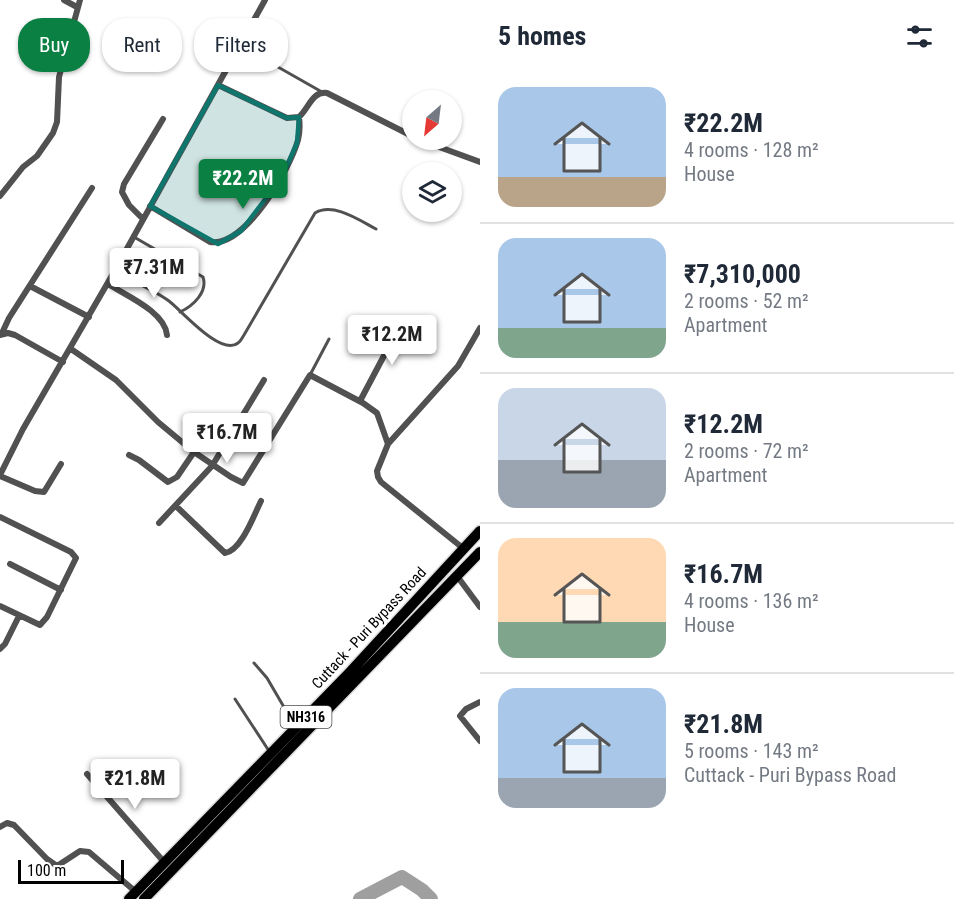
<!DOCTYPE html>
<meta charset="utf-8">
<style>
:root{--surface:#fff;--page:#f2f2f3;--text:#1f2937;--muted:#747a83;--line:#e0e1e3;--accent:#0b8043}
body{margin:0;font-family:"Roboto Condensed",sans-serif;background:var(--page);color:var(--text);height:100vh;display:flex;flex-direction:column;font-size:22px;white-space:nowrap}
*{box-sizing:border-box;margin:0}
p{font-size:20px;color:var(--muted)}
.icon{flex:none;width:33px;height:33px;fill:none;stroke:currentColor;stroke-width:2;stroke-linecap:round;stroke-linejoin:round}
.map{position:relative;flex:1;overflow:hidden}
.details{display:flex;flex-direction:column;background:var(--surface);width:474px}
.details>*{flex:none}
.hud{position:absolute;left:18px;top:18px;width:372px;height:54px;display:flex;gap:12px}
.needle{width:39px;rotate:208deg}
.buttons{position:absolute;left:402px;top:90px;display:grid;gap:12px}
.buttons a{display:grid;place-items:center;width:60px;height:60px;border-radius:50%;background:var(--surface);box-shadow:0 2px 4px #0004;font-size:30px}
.scale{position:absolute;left:18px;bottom:15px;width:106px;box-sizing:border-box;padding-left:6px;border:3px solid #000;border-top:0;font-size:16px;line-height:21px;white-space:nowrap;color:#000;-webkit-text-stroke:4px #fff;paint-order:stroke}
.price{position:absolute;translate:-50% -51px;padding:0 14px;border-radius:6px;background:#fff;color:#222;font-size:20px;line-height:39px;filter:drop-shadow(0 2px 3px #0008)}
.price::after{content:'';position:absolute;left:50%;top:36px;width:18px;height:14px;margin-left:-9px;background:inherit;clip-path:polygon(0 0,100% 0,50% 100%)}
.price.on{background:var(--accent);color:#fff}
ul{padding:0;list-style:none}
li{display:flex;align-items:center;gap:18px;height:150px;padding:0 18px}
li+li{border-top:2px solid var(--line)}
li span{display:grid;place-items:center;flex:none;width:168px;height:120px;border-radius:18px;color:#555}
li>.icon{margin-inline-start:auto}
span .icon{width:72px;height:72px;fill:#fffc;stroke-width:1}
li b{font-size:26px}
h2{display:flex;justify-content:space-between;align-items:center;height:72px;padding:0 18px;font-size:26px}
.tag{padding:0 21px;border-radius:24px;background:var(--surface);box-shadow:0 2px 4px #0004;font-size:21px;line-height:54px}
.tag.on{background:var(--accent);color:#fff}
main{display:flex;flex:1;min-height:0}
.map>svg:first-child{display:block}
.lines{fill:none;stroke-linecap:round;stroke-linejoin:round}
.river{stroke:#9f9f9f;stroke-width:14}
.trunk-casing{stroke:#dbdbdb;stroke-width:13}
.service{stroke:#515151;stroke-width:3}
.minor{stroke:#515151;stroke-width:6}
.trunk{stroke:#000;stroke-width:10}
.marked{fill:#0f766e;fill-opacity:0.2;stroke:#0f766e;stroke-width:4.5;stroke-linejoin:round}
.labels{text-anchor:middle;stroke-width:5;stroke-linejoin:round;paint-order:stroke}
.shield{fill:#fff;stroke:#4c4c4c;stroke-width:1.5}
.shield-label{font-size:14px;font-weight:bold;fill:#000}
.street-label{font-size:15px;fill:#000;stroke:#fff}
</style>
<main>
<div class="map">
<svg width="480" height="899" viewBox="0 0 480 899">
<rect width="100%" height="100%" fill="#fff"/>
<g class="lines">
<!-- river -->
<path class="river" d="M360 899 402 877 422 890 431 899"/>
<!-- trunk casing -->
<g class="trunk-casing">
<path id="trunk" d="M129 899 351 671 480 531
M144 899 480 552"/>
</g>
<!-- service -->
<path class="service" d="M241 46 322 92
M134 237 203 277C208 292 193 306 180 312
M114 272C132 281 153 289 169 301 181 310 221 357 238 343 241 341 242 338 244 335L315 213C333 202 359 220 376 229
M310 375 329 339
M254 663 267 678 295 726
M235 699 269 751"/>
<!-- minor -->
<path class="minor" d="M64 0 77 7
M218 85 287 118 299 117C309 108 312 91 327 93L412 136
M420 140 480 162
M0 196 23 167 37 156 53 133 57 122 59 77 80 0
M150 206 210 242C245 248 290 169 298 140 300 132 300 125 299 117
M143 219 129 205 122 192 124 184 163 119
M108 284C127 296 165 312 167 335
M30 286 89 317
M2 333 9 318 92 188
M0 335 8 333 15 335 63 362
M71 349 116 380 158 422 194 452 231 477 243 483 310 375 363 403 377 413 388 444
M360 401 387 350 388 343 380 336
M129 455 139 460 168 482 177 477 194 452
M0 475 23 429 114 272 265 0
M0 476 35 491 44 492 61 464
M176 506 225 553C241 551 254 515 261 501
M0 517 71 552 76 558 47 617 40 625 0 606
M159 523 212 466 264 380
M464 549 381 482 378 477 377 471 388 444 458 366 480 328
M10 564 61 590
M457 576 480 607
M0 649 5 644 19 616
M480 702 466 709 460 716 480 741
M87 774 164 862
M0 827 7 823 14 825 47 859 57 866 80 851 89 852 136 892"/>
<!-- trunk -->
<use href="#trunk" class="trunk"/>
</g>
<!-- marked area -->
<path class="marked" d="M218 85 287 118 299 117 297 143 282 177 241 231 218 244 150 206Z"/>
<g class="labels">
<!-- shield labels -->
<rect class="shield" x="280.5" y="706" width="51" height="22" rx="4.5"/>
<g class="shield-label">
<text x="306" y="722">NH316</text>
</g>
<!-- street labels -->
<g class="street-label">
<text transform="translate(369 628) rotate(-47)" y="5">Cuttack - Puri Bypass Road</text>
</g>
</g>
</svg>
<div class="buttons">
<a><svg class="needle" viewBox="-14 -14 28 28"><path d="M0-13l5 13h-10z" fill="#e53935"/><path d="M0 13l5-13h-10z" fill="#747a83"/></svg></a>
<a><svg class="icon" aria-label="layers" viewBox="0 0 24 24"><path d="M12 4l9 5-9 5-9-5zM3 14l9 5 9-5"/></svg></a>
</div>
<div class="scale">100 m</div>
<b class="price on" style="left:243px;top:210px">₹22.2M</b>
<b class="price" style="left:154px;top:299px">₹7.31M</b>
<b class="price" style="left:392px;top:366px">₹12.2M</b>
<b class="price" style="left:227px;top:464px">₹16.7M</b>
<b class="price" style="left:135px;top:810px">₹21.8M</b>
<div class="hud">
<a class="tag on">Buy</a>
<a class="tag">Rent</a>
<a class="tag">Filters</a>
</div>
</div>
<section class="details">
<h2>5 homes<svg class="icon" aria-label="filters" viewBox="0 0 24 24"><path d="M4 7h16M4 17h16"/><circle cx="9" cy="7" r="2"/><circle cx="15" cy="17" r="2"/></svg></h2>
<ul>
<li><span style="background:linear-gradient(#a9c7e8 75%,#b9a48a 0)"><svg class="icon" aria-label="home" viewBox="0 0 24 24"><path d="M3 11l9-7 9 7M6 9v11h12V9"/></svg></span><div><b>₹22.2M</b><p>4 rooms · 128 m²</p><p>House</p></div></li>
<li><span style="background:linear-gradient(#a9c7e8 75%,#7fa58c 0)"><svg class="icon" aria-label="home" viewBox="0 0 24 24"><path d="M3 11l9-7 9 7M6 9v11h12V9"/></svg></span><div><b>₹7,310,000</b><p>2 rooms · 52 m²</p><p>Apartment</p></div></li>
<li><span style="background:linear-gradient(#c9d6e8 60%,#9aa5b1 0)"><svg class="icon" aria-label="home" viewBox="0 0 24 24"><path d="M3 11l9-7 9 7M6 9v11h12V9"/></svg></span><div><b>₹12.2M</b><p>2 rooms · 72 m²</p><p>Apartment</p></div></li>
<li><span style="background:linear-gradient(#ffd9b3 70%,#7fa58c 0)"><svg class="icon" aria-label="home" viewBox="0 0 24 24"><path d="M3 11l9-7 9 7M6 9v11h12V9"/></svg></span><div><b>₹16.7M</b><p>4 rooms · 136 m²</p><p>House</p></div></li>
<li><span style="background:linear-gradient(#a9c7e8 75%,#9aa5b1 0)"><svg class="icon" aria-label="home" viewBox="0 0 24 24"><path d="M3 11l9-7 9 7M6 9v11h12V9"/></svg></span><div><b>₹21.8M</b><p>5 rooms · 143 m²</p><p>Cuttack - Puri Bypass Road</p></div></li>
</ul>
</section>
</main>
